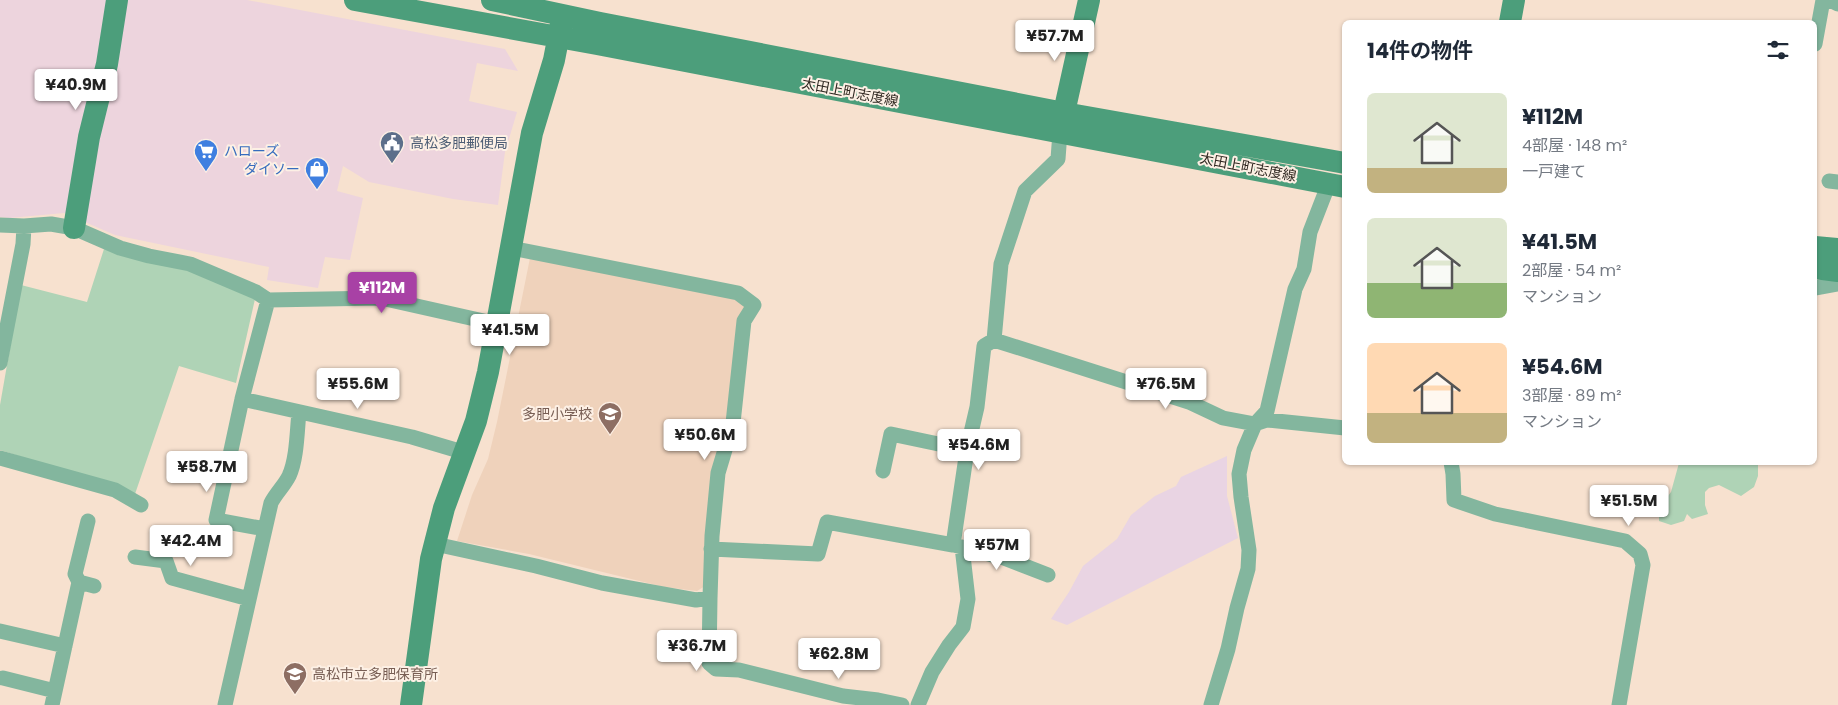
<!DOCTYPE html>
<html lang="ja">
<meta charset="utf-8">
<style>
:root{--surface:#fff;--page:#f2f2f3;--text:#1f2937;--muted:#747a83;--accent:#a841a5}
body{margin:0;font-family:Poppins,"Noto Sans JP",sans-serif;background:var(--page);color:var(--text);height:100vh;display:flex;flex-direction:column;font-size:19px;white-space:nowrap}
*{box-sizing:border-box;margin:0}
p{font-size:16px;color:var(--muted)}
.icon{flex:none;width:28px;height:28px;fill:none;stroke:currentColor;stroke-width:2;stroke-linecap:round;stroke-linejoin:round}
.map{position:relative;flex:1;overflow:hidden}
.panel{position:absolute;left:1342px;top:20px;width:475px;height:445px;display:flex;flex-direction:column;background:var(--surface);border-radius:8px;box-shadow:0 1px 4px #0004}
.panel>*{flex:none}
.price{position:absolute;translate:-50% -42px;padding:0 11px;border-radius:5px;background:#fff;color:#222;font-size:16px;line-height:32px;filter:drop-shadow(0 1px 2px #0008)}
.price::after{content:'';position:absolute;left:50%;top:30px;width:15px;height:11px;margin-left:-8px;background:inherit;clip-path:polygon(0 0,100% 0,50% 100%)}
.price.selected{background:var(--accent);color:#fff}
ul{padding:0;list-style:none}
li{display:flex;align-items:center;gap:15px;height:125px;padding:0 25px}
li span{display:grid;place-items:center;flex:none;width:140px;height:100px;border-radius:8px;color:#555}
li>.icon{margin-inline-start:auto}
span .icon{width:60px;height:60px;fill:#fffc;stroke-width:1}
li b{font-size:21px}
h2{display:flex;justify-content:space-between;align-items:center;height:60px;padding:0 25px;font-size:21px}
.map>svg:first-child{display:block}
.commercial{fill:#edd4dd}
.industrial{fill:#e9d4e3}
.built{fill:#efd2bb}
.green{fill:#afd3b6}
.lines{fill:none;stroke-linecap:round;stroke-linejoin:round}
.street{stroke:#83b69e;stroke-width:15}
.secondary{stroke:#4c9e7b;stroke-width:22}
.labels{text-anchor:middle;stroke-width:4;stroke-linejoin:round;paint-order:stroke}
.street-label{font-size:14px;fill:#2f2720;stroke:#fdf0e5}
.service-label{font-size:14px;fill:#4e5e75;stroke:#fdf0e5;text-anchor:start}
.shop-label{font-size:14px;fill:#366cbe;stroke:#fdf0e5;text-anchor:start}
.education-label{font-size:14px;fill:#785e54;stroke:#fdf0e5;text-anchor:end}
</style>
<div class="map">
<svg width="1838" height="705" viewBox="0 0 1838 705">
<rect width="100%" height="100%" fill="#f7e1cf"/>
<!-- commercial -->
<path class="commercial" d="M0 0H247L505 49 518 71 477 63 469 101 517 112 505 152 498 205 453 199 369 182 343 166 337 191 363 198 350 260 325 257 318 288 267 280 269 267 115 235 64 213 9 218 0 217Z"/>
<!-- industrial -->
<path class="industrial" d="M1227 456V496L1238 538 1067 625 1051 619 1069 592 1083 566 1117 539 1131 515 1155 496 1176 486 1181 477Z"/>
<!-- built -->
<path class="built" d="M530 258 735 296 750 305 738 360 705 586 697 591 664 587 529 554 457 541 472 495 488 459 497 422Z"/>
<!-- green -->
<path class="green" d="M104 249 187 268 255 299 236 383 179 366 135 494 123 489 0 450V405L21 285 87 302Z
M1679 463H1758V476L1754 487 1741 496 1719 485 1709 488 1705 492V505L1708 514 1692 519 1687 514 1684 521 1671 525 1659 521V508L1671 492Z"/>
<g class="lines">
<!-- street -->
<path class="street" d="M1830 0 1838 4
M1815 44 1823 0
M1829 181 1838 182
M0 225 24 226 51 224 74 228 120 248 149 256 190 264 256 292 268 300 242 399 216 520 265 529
M1815 288 1838 284
M268 300 381 298 497 324
M994 340 1189 402 1223 418 1255 424 1267 420 1345 428
M0 363 23 244 24 226
M242 399 412 437 466 453
M0 458 115 490 141 505
M1451 462 1453 474 1454 500 1495 514 1625 541 1640 554 1643 565 1619 705
M883 471 891 434 967 450
M435 544 536 566 602 583 696 600 710 598 712 536 718 473 733 423 744 321 754 305 738 293 511 248
M954 545 1004 558 1048 575
M711 549 818 554 827 522 953 545 967 450 977 407 984 346 994 340 1001 264 1025 191 1058 159 1060 132
M135 557 166 561 172 578 249 599
M79 582 94 586
M710 598 709 663 716 669 739 670 843 696 878 700 902 705
M0 631 65 646
M3 678 55 691
M52 705 79 582 75 574 88 521
M225 705 271 503C276 493 284 486 289 476 297 459 297 431 299 412
M918 705 932 672 949 645 963 627 968 599 962 547
M1211 705 1228 649 1237 608 1248 569 1249 550 1241 497 1239 474 1244 450 1255 424 1267 411 1295 289 1304 269 1310 232 1329 183"/>
<!-- secondary -->
<path class="secondary" d="M355 0 597 44 1345 187
M492 0 600 23 1064 113 1345 163
M1510 22 1514 0
M1061 126 1089 0
M74 228 89 137 107 64 117 0
M1815 247 1838 249
M1815 268 1838 271
M411 705 431 559 444 508 476 421 488 372 532 133 554 60 561 24"/>
</g>
<!-- icons -->
<defs>
<g id="civic-pin" transform="scale(1.25)"><path d="M0 17L-7.5 6A9.5 9.5 0 1 1 7.5 6Z" fill="#5c6f8a" stroke="#fdf0e5"/><path d="M-.6-6.5H3V-4.5H.6V-3L4-1V1h2V6H-6V1h2V-1L-.6-3ZM-1.2 2.5V6h2.4V2.5Z" fill="#fff"/></g>
<g id="supermarket-pin" transform="scale(1.25)"><path d="M0 17L-7.5 6A9.5 9.5 0 1 1 7.5 6Z" fill="#3f7fe0" stroke="#fdf0e5"/><path d="M-6-5.5h2.5l.6 2H6L4.5 2H-2.5L-4.4-4H-6ZM-1.5 3.2a1.3 1.3 0 1 0 .1 0ZM3 3.2a1.3 1.3 0 1 0 .1 0Z" fill="#fff"/></g>
<g id="shop-pin" transform="scale(1.25)"><path d="M0 17L-7.5 6A9.5 9.5 0 1 1 7.5 6Z" fill="#3f7fe0" stroke="#fdf0e5"/><path d="M-5-2.5h2.3a2.7 3.5 0 0 1 5.4 0H5L5.5 6h-11ZM-1.5-2.5h3a1.5 2.3 0 0 0-3 0Z" fill="#fff"/></g>
<g id="school-pin" transform="scale(1.25)"><path d="M0 17L-7.5 6A9.5 9.5 0 1 1 7.5 6Z" fill="#8d6e63" stroke="#fdf0e5"/><path d="M0-5L7-2L0 1L-7-2ZM-4 1L0 2.5L4 1V4Q0 6-4 4Z" fill="#fff"/></g>
</defs>
<g fill-rule="evenodd">
<use href="#civic-pin" x="392" y="143"/>
<use href="#supermarket-pin" x="206" y="151"/>
<use href="#shop-pin" x="317" y="169"/>
<use href="#school-pin" x="610" y="414"/>
<use href="#school-pin" x="295" y="674"/>
</g>
<g class="labels">
<!-- street labels -->
<g class="street-label">
<text transform="translate(850 92) rotate(11)" y="5">太田上町志度線</text>
<text transform="translate(1248 167) rotate(11)" y="5">太田上町志度線</text>
</g>
<!-- service labels -->
<g class="service-label">
<text x="410" y="148">高松多肥郵便局</text>
</g>
<!-- shop labels -->
<g class="shop-label">
<text x="224" y="156">ハローズ</text>
<text x="300" y="174" text-anchor="end">ダイソー</text>
</g>
<!-- education labels -->
<g class="education-label">
<text x="592" y="419">多肥小学校</text>
<text x="312" y="679" text-anchor="start">高松市立多肥保育所</text>
</g>
</g>
</svg>
<b class="price" style="left:1055px;top:62px">¥57.7M</b>
<b class="price" style="left:76px;top:111px">¥40.9M</b>
<b class="price selected" style="left:382px;top:314px">¥112M</b>
<b class="price" style="left:510px;top:356px">¥41.5M</b>
<b class="price" style="left:358px;top:410px">¥55.6M</b>
<b class="price" style="left:1166px;top:410px">¥76.5M</b>
<b class="price" style="left:705px;top:461px">¥50.6M</b>
<b class="price" style="left:979px;top:471px">¥54.6M</b>
<b class="price" style="left:207px;top:493px">¥58.7M</b>
<b class="price" style="left:1629px;top:527px">¥51.5M</b>
<b class="price" style="left:191px;top:567px">¥42.4M</b>
<b class="price" style="left:997px;top:571px">¥57M</b>
<b class="price" style="left:697px;top:672px">¥36.7M</b>
<b class="price" style="left:839px;top:680px">¥62.8M</b>
<section class="panel">
<h2>14件の物件<svg class="icon" aria-label="filters" viewBox="0 0 24 24"><path d="M4 7h16M4 17h16"/><circle cx="9" cy="7" r="2"/><circle cx="15" cy="17" r="2"/></svg></h2>
<ul>
<li><span style="background:linear-gradient(#dfe7d0 75%,#c2b280 0)"><svg class="icon" aria-label="home" viewBox="0 0 24 24"><path d="M3 11l9-7 9 7M6 9v11h12V9"/></svg></span><div><b>¥112M</b><p>4部屋 · 148 m²</p><p>一戸建て</p></div></li>
<li><span style="background:linear-gradient(#dfe7d0 65%,#8fb573 0)"><svg class="icon" aria-label="home" viewBox="0 0 24 24"><path d="M3 11l9-7 9 7M6 9v11h12V9"/></svg></span><div><b>¥41.5M</b><p>2部屋 · 54 m²</p><p>マンション</p></div></li>
<li><span style="background:linear-gradient(#ffd9b3 70%,#c2b280 0)"><svg class="icon" aria-label="home" viewBox="0 0 24 24"><path d="M3 11l9-7 9 7M6 9v11h12V9"/></svg></span><div><b>¥54.6M</b><p>3部屋 · 89 m²</p><p>マンション</p></div></li>
</ul>
</section>
</div>
